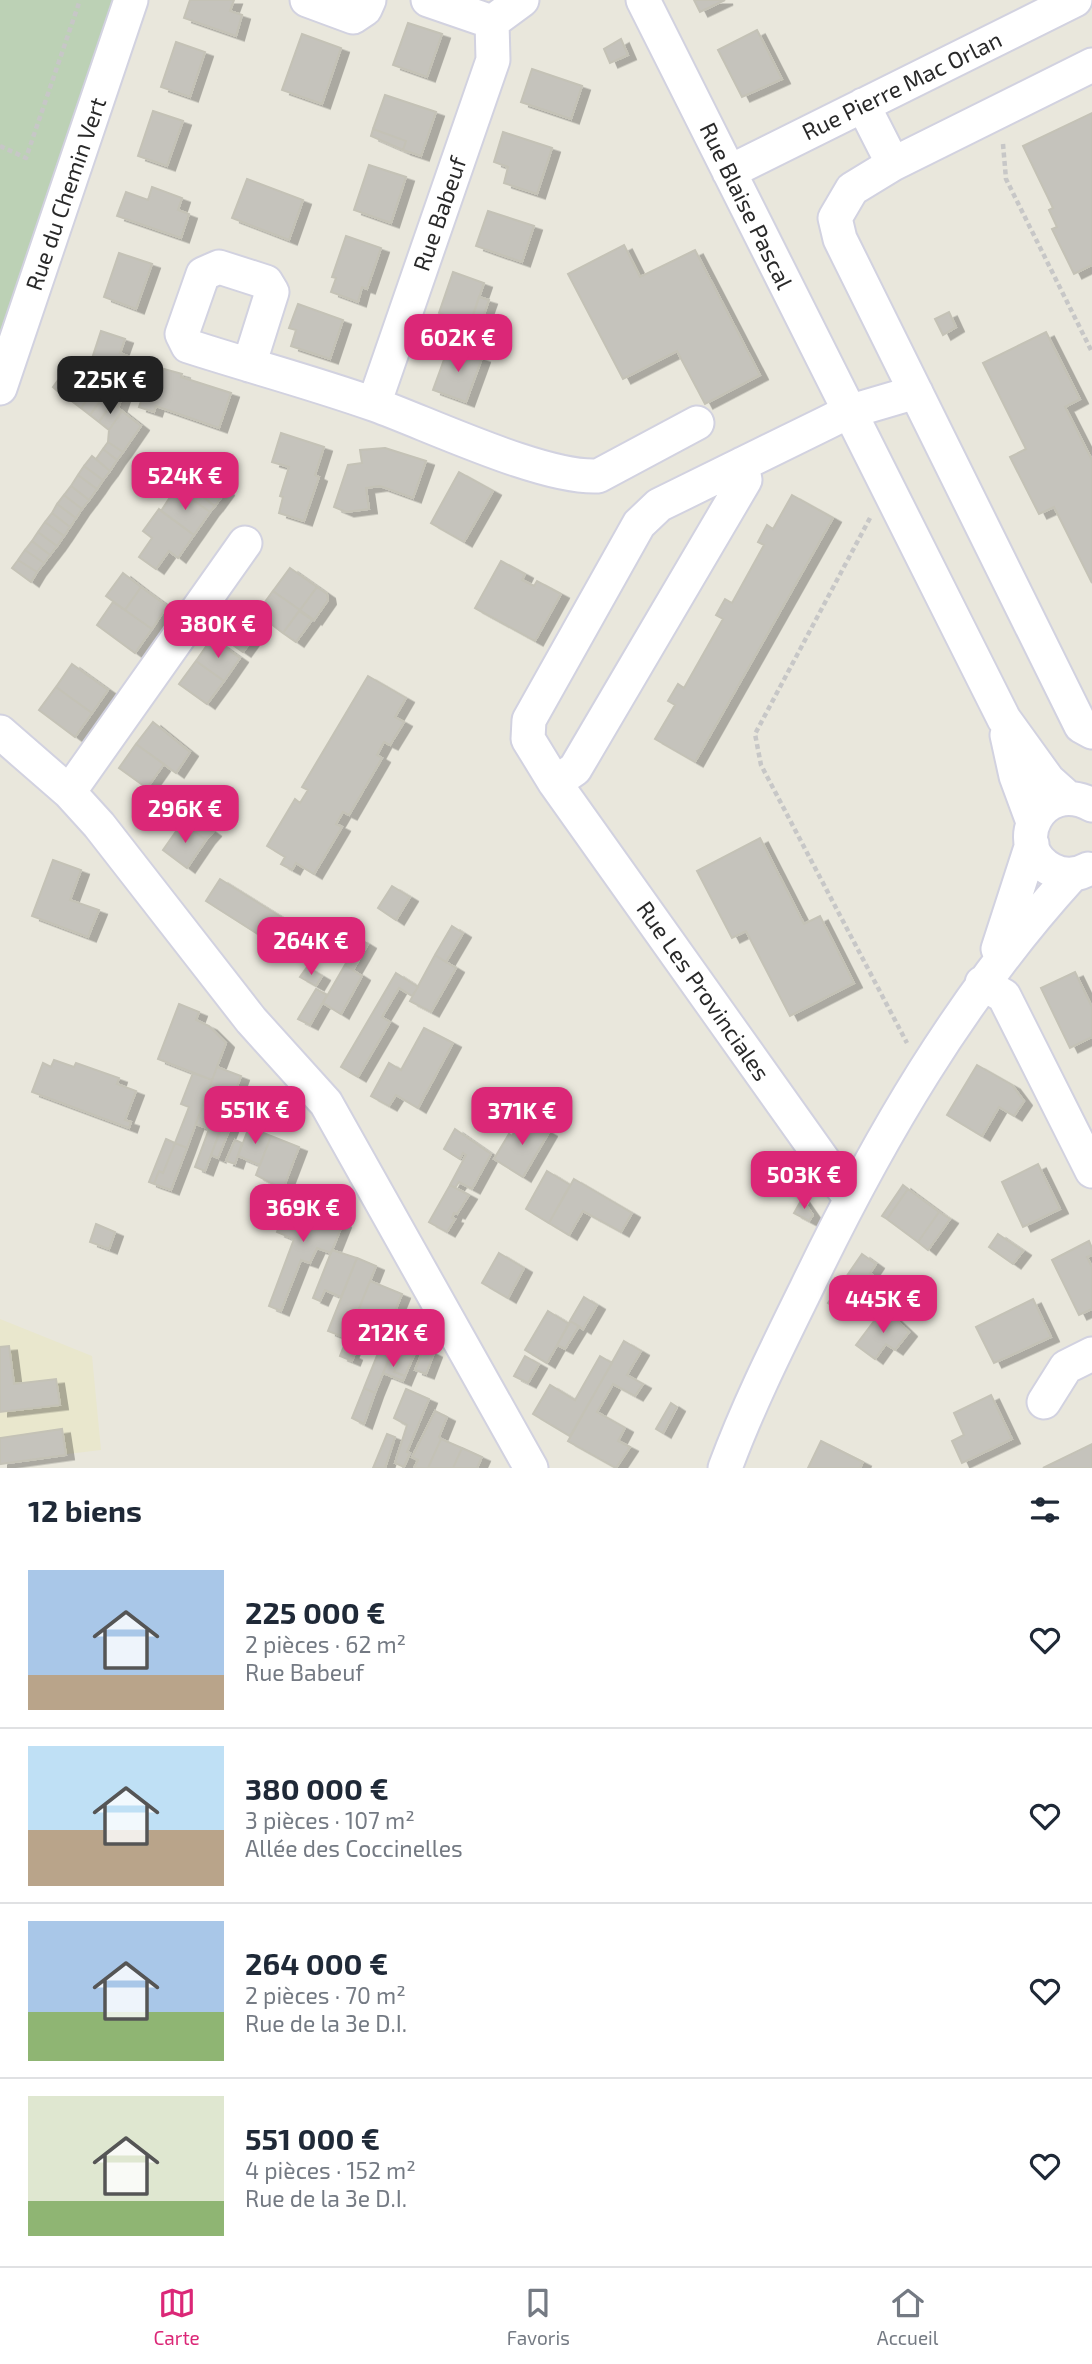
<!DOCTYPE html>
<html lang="fr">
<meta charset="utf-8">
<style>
:root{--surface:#fff;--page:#f2f2f3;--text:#1f2937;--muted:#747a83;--line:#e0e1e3;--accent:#db2777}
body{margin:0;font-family:"Exo 2",sans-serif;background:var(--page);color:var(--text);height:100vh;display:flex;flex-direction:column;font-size:26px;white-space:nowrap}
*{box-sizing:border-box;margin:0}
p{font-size:23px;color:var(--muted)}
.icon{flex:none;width:38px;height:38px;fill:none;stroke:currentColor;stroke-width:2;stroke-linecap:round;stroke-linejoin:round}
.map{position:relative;height:1468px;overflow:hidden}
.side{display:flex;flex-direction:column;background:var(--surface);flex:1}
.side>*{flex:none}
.price{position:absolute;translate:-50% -60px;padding:0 16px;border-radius:14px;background:var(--accent);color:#fff;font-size:23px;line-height:46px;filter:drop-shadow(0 2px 4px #0008)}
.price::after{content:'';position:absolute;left:50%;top:42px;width:21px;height:16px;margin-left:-10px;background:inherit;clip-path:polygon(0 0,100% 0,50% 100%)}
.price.on{background:#222;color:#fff}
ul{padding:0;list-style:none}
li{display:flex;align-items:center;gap:21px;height:175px;padding:0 28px}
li+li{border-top:2px solid var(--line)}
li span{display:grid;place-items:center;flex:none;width:196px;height:140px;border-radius:0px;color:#555}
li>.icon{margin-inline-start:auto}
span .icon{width:84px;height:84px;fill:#fffc;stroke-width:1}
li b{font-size:30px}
h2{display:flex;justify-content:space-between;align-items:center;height:84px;padding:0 28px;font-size:30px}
.menu{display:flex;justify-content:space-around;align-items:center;height:98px;border-top:2px solid var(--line);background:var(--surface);font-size:19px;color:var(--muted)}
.menu a{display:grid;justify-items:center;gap:4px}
.menu .on{color:var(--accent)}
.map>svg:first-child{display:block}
.education{fill:#e9e7cd}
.cemetery{fill:#bcd1b5}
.building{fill:#c5c3bc;stroke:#c4c2b6;stroke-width:2;filter:url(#shadow)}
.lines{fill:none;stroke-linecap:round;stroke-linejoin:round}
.minor-casing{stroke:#d2d2e0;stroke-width:37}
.path{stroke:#c7c7c7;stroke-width:4.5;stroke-dasharray:5 3.5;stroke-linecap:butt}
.minor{stroke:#fff;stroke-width:33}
.labels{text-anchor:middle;stroke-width:6;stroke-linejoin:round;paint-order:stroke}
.street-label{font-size:23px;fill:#292929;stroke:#fff}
</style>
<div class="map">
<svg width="1092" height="1468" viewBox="0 0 1092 1468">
<defs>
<filter id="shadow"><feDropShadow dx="8" dy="4.5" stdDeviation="0" flood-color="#0004"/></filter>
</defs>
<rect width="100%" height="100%" fill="#e9e7dc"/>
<!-- education -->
<path class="education" d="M0 1319 92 1356 101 1450 0 1462Z"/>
<!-- cemetery -->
<path class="cemetery" d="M0 0H115L0 338Z"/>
<!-- building -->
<path class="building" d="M190 0H234L230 11 242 15 236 36 184 18Z
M694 0H725L700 12Z
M408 23 442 34 427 77 393 65Z
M757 30 782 79 742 97 718 50Z
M302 34 341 48 322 104 282 90Z
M621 39 628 55 610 63 604 49Z
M176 42 205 52 190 97 161 87Z
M532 69 582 86 571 119 521 102Z
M385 95 436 112 421 156 403 150 406 141 373 129Z
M153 111 183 121 167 166 138 156Z
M1092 113V265L1074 274 1052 229 1057 227 1049 210 1053 208 1023 146Z
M373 129 406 141 403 150 371 136Z
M503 132 552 148 537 194 504 183 508 167 494 162Z
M369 165 406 177 391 223 354 210Z
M247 179 303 200 289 240 232 218Z
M152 187 182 198 178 210 189 214 181 238 117 216 126 192 148 200Z
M488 211 534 226 522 262 476 246Z
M346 236 381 248 367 289 362 287 358 302 331 292 336 278 332 277Z
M624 245 640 277 695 250 760 375 705 404 677 351 623 379 568 274Z
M119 253 152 264 136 309 104 297Z
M453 272 484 283 470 324 439 313Z
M479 297 489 300 480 326 470 324Z
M298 304 343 320 330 359 291 346 296 330 289 328Z
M949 312 956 327 943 335 935 319Z
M101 331 125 339 120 353 135 359 119 406 85 380Z
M1046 332 1080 399 1065 407 1092 460V583L1054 507 1039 514 1010 457 1026 449 983 363Z
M449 346 482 358 466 402 433 390Z
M153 366 182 374 181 377 231 393 219 428 156 406 154 412 139 407Z
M66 369 75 375 61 394 53 387Z
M75 375 86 384 73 402 61 394Z
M86 384 94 390 81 408 73 402Z
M94 390 103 397 90 415 81 408Z
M103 397 112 403 99 422 90 415Z
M112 403 122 411 109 430 99 422Z
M122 411 141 426 123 452 108 442 109 430Z
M281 433 324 447 315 475 319 477 304 521 279 513 283 497 280 496 289 467 272 462Z
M108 442 123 452 117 460 103 449Z
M385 448 426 461 413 498 380 486 366 488 369 509 346 512 334 507 348 465 362 463 360 450Z
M103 449 117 460 110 471 96 459Z
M92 456 110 471 103 480 84 466Z
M84 466 103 480 97 489 78 475Z
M192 466 226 491 215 506 181 481Z
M459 472 493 491 464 542 431 523Z
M78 475 97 489 89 500 71 486Z
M181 481 215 506 210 512 176 488Z
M71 486 89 500 82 509 64 495Z
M176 488 210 512 194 535 161 511Z
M64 495 82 509 76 518 57 504Z
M792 495 833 518 695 762 655 739 675 705 668 701 678 684 684 688 723 619 716 615 725 599 732 603 764 545 758 542 767 525 773 529Z
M57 504 76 518 70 527 52 513Z
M159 509 194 535 178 558 169 551 156 569 139 557 152 538 143 531Z
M52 513 70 527 64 536 45 522Z
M45 522 64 536 57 546 38 532Z
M38 532 57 546 50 555 32 541Z
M32 541 50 555 44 563 25 550Z
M25 550 44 563 37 572 18 560Z
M18 560 37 572 31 582 12 568Z
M501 561 525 574 522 580 534 586 537 581 561 594 535 641 475 608Z
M290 568 317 587 300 610 273 591Z
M123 573 141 587 125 610 106 596Z
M141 587 167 606 152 629 125 610Z
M317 587 327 594 328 600 314 620 300 610Z
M273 591 300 610 283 633 257 613Z
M113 602 152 629 135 653 97 625Z
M299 611 312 620 296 642 283 633Z
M234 629 251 641 243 652 226 640Z
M212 638 240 658 224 681 196 661Z
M196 661 224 681 207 704 179 684Z
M72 664 108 690 92 713 56 687Z
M368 676 406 698 395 717 404 722 390 745 384 742 377 755 382 758 349 815 343 812 336 824 342 827 314 874 296 863 292 870 281 864 285 857 267 846 295 799 300 803 308 790 302 787Z
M56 687 92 713 75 737 39 710Z
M153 722 190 752 176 773 136 744Z
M136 744 164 764 147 788 119 768Z
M188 814 213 832 206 840 182 823Z
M182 823 206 840 187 868 163 850Z
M760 838 804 924 820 916 854 983 790 1016 746 931 732 938 697 871Z
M53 860 81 870 70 900 99 910 88 937 32 916Z
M220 879 297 927 283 950 206 901Z
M392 886 410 897 396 920 378 908Z
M452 926 463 933 446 962 435 955Z
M360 939 368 944 353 970 345 965Z
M435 955 456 968 431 1012 410 1001Z
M345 965 362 976 341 1014 323 1003Z
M307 967 322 976 316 986 300 977Z
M1075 972 1092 1007V1037L1070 1048 1041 988Z
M396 973 418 987 412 996 399 988 382 1017 390 1022 358 1077 341 1067Z
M316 989 327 995 310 1025 298 1019Z
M179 1004 199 1012 196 1020 209 1026 226 1043 212 1080 158 1059Z
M424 1028 453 1043 418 1108 396 1095 389 1106 371 1096 389 1063 401 1070Z
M54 1060 74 1067 76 1063 119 1078 117 1084 136 1091 125 1120 131 1122 129 1128 32 1092 43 1063 51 1067Z
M977 1065 1012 1085 1024 1101 1014 1116 999 1107 982 1136 947 1115Z
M217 1067 241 1076 205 1171 195 1167 209 1129 196 1124Z
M193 1073 212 1080 187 1148 175 1143 189 1107 181 1104Z
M235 1090 260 1100 248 1129 224 1120Z
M526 1118 549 1132 523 1177 494 1159 509 1134 512 1136 516 1129 519 1131Z
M224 1120 232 1123 218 1158 211 1155Z
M249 1127 271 1136 260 1165 238 1156Z
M455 1129 491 1154 472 1189 459 1182 455 1188 450 1185 466 1155 463 1153 460 1159 444 1149Z
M271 1136 299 1147 283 1189 256 1175Z
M166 1139 175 1143 163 1173 159 1171 154 1184 149 1182Z
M235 1140 242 1143 235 1164 226 1161Z
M175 1143 187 1148 171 1190 154 1184 159 1171 163 1173Z
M1038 1164 1060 1209 1023 1227 1002 1182Z
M547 1171 570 1185 549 1223 526 1209Z
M574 1179 632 1213 621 1232 583 1211 569 1235 549 1223Z
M450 1185 469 1195 457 1214 454 1213 452 1218 455 1219 447 1232 429 1222Z
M903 1185 908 1189 887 1219 882 1216Z
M908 1189 939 1212 918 1242 887 1219Z
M802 1199 813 1215 809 1221 794 1213Z
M289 1202 343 1223 331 1253 317 1248 310 1263 301 1260 281 1311 269 1306 294 1239 277 1232Z
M939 1212 950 1219 928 1250 918 1242Z
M96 1224 115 1232 109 1249 90 1242Z
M998 1234 1023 1251 1013 1264 989 1247Z
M1089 1241 1092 1248V1255L1087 1257 1092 1267V1309L1079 1315 1052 1260Z
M332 1250 357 1258 341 1297 325 1290 320 1301 313 1298Z
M499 1253 524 1268 508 1298 482 1283Z
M862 1254 876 1264 870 1273 877 1279 868 1290 861 1285 844 1314 828 1303Z
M357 1258 376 1266 353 1324 347 1322 341 1336 328 1331Z
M370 1281 402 1294 385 1336 362 1328 350 1354 354 1356 352 1361 340 1356Z
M584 1297 597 1305 583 1329 570 1321Z
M1033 1299 1051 1337 994 1363 976 1327Z
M884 1308 909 1332 895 1350 886 1344 875 1359 856 1345Z
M395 1311 414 1320 405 1340 418 1346 405 1376 394 1372 399 1360 390 1356 375 1393 364 1388Z
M548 1311 569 1324 547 1363 525 1350Z
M570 1321 579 1326 565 1349 557 1345Z
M624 1341 641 1351 627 1375 643 1384 635 1396 613 1384 597 1412 625 1428 618 1441 630 1447 616 1468 568 1441Z
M9 1346 14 1384 56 1379 60 1405 0 1412V1347Z
M424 1348 434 1353 426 1374 415 1370Z
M390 1356 399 1360 394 1372 405 1376 403 1381 383 1373Z
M525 1356 539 1364 528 1383 514 1376Z
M600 1356 612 1363 570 1436 533 1414 550 1385 575 1400Z
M364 1388 375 1393 364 1424 352 1418Z
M406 1389 429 1399 407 1452 410 1453 404 1467 395 1463 407 1425 394 1418Z
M991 1395 1012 1439 962 1463 952 1441 964 1435 954 1413Z
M671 1403 677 1407 663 1433 656 1429Z
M435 1411 447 1417 439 1437 441 1439 428 1468H414L418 1460 412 1457Z
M62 1429 66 1455 0 1464V1438Z
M387 1434 395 1437 385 1468H373Z
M441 1439 462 1448 453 1468H428Z
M821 1441 863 1462 860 1468H808Z
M1092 1444V1468H1043Z
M462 1448 482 1457 477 1468H453Z"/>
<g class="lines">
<!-- minor casing -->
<g class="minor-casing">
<path id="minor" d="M307 0 353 17 365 9 369 0
M428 0 492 22
M643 0 1004 719 1048 780 1067 797
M1092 65 893 164 852 189 835 218 840 239 1081 726 1092 732
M863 105 893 164
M729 172 1075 0
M249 365 272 292 266 282 219 267 203 274 182 334 188 346C250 366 314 383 376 405 431 425 544 479 598 476L697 423
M0 388 131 0
M374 404 493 60 492 22 522 0
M742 464 745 480 575 769 555 783 850 1198
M0 732 69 792 99 825 251 1020 326 1103 531 1468
M1007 735 1016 776 1033 822
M555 783 528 739 529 720 639 524 659 505 826 423 848 412 916 392
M69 792 245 543
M1088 869C1076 876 1064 876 1052 870 1006 847 1041 777 1092 805
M998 949 1032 844
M982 983 1004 996 1092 1171
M1044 1402 1066 1367 1092 1354
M725 1468C748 1406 777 1348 806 1289 878 1139 960 998 1072 875"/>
</g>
<!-- path -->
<path class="path" d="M1003 144 1006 179 1092 352
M0 146 26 158 80 0
M870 518 755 734 761 765 907 1043"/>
<!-- minor -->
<use href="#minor" class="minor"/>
</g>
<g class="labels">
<!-- street labels -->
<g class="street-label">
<text transform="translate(902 86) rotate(-26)" y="8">Rue Pierre Mac Orlan</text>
<text transform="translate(66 194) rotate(-71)" y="8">Rue du Chemin Vert</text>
<text transform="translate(746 206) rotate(64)" y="8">Rue Blaise Pascal</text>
<text transform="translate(440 214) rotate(-71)" y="8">Rue Babeuf</text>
<text transform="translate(703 991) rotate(55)" y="8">Rue Les Provinciales</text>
</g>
</g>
</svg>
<b class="price" style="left:458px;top:374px">602K €</b>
<b class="price on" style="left:110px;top:416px">225K €</b>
<b class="price" style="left:185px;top:512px">524K €</b>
<b class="price" style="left:218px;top:660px">380K €</b>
<b class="price" style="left:185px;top:845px">296K €</b>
<b class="price" style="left:311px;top:977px">264K €</b>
<b class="price" style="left:255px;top:1146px">551K €</b>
<b class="price" style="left:522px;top:1147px">371K €</b>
<b class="price" style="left:804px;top:1211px">503K €</b>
<b class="price" style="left:303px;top:1244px">369K €</b>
<b class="price" style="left:883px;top:1335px">445K €</b>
<b class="price" style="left:393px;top:1369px">212K €</b>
</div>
<section class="side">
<h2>12 biens<svg class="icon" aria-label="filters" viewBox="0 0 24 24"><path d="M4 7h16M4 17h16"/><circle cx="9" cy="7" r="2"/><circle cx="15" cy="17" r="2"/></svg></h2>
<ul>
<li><span style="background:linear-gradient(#a9c7e8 75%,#b9a48a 0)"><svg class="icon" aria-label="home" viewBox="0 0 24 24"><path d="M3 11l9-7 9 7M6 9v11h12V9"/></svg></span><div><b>225 000 €</b><p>2 pièces · 62 m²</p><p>Rue Babeuf</p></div><svg class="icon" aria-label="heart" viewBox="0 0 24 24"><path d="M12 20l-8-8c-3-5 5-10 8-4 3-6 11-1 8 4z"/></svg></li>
<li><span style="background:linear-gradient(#bfe0f5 60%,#b9a48a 0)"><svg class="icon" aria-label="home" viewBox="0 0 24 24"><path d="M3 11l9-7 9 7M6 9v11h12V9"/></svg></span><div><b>380 000 €</b><p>3 pièces · 107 m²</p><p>Allée des Coccinelles</p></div><svg class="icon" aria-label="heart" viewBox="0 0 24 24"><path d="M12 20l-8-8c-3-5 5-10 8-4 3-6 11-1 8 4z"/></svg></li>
<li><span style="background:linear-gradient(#a9c7e8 65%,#8fb573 0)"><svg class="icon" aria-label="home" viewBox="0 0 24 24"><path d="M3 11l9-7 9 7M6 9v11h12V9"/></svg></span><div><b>264 000 €</b><p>2 pièces · 70 m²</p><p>Rue de la 3e D.I.</p></div><svg class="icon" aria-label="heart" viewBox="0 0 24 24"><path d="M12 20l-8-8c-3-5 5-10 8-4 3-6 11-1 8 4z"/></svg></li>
<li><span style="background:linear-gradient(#dfe7d0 75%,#8fb573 0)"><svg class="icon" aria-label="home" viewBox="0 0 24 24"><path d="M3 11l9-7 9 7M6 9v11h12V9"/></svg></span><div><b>551 000 €</b><p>4 pièces · 152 m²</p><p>Rue de la 3e D.I.</p></div><svg class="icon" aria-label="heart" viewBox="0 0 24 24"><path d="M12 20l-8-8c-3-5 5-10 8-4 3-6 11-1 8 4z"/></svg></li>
</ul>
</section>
<nav class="menu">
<a class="on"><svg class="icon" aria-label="map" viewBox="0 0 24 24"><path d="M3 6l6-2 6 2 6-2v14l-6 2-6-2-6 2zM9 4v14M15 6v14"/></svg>Carte</a>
<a><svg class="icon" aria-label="saved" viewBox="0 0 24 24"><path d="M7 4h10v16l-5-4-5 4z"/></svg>Favoris</a>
<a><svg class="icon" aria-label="home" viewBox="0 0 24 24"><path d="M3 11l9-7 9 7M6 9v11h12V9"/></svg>Accueil</a>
</nav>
